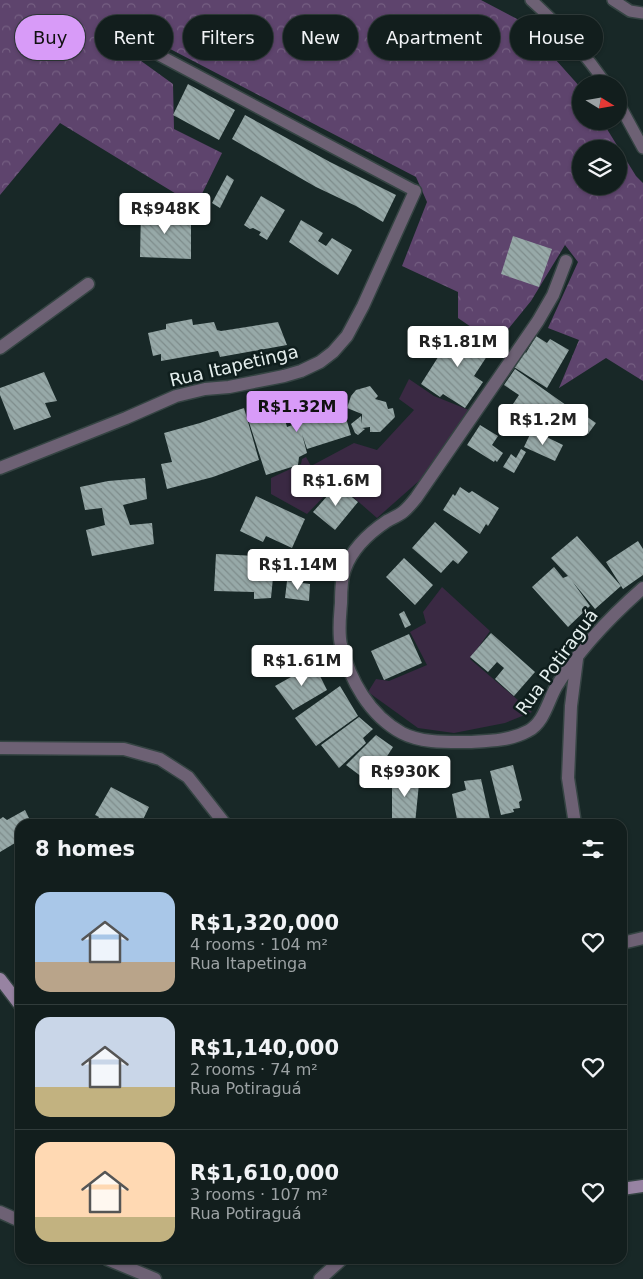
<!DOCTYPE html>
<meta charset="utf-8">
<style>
:root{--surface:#121e1d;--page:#1b2726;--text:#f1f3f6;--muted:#9ca2a4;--line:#313c3b;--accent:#d89bf8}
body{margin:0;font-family:"DejaVu Sans",sans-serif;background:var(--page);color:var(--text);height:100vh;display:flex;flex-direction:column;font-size:19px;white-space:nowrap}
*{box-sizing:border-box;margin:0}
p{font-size:16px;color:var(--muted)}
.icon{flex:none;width:28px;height:28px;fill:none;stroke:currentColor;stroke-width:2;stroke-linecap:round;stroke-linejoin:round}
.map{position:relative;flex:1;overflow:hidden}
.panel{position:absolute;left:15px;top:819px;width:612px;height:445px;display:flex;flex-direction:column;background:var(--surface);border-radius:15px;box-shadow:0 1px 4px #0004,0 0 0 1px var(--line)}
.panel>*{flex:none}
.banner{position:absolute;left:15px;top:15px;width:614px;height:45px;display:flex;gap:10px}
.needle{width:32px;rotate:101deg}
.buttons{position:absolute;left:572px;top:75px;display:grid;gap:10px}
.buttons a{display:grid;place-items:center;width:55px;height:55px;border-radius:50%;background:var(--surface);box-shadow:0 1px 4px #0004,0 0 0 1px var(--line);font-size:25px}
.price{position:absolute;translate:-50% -42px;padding:0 11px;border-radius:5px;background:#fff;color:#222;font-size:16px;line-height:32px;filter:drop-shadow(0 1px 2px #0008)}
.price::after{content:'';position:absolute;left:50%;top:30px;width:15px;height:11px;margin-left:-8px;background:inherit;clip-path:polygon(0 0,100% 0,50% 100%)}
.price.on{background:var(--accent);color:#111}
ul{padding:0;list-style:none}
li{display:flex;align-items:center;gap:15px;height:125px;padding:0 20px}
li+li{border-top:1px solid var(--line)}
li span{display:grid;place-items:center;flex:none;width:140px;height:100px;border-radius:15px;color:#555}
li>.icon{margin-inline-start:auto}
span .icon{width:60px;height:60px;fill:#fffc;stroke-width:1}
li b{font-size:21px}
h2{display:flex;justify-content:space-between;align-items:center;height:60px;padding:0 20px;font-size:21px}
.tag{padding:0 18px;border-radius:22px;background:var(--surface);box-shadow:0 1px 4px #0004,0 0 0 1px var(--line);font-size:18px;line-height:45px}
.tag.on{background:var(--accent);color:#111}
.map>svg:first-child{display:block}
.grass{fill:#3a2943}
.forest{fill:url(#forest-crowns);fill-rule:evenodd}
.building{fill:url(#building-back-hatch)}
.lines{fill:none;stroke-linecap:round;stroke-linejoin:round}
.lane-casing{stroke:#354443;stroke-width:14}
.street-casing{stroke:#354443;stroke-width:15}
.secondary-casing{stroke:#354443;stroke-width:15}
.lane{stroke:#6d6174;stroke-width:11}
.street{stroke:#6d6174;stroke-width:12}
.secondary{stroke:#9783a2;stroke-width:12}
.labels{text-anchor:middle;stroke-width:5;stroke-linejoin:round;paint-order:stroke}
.street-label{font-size:18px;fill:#e5efee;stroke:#0f1e1d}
</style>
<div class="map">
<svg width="643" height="1279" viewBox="0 0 643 1279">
<defs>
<pattern id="forest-crowns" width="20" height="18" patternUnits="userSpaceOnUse" patternTransform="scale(1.25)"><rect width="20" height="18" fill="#5e446d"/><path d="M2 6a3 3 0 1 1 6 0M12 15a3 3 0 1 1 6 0" fill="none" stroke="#755f82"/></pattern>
<pattern id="building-back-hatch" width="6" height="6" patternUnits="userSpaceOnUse" patternTransform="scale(1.25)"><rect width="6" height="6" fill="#97a9a8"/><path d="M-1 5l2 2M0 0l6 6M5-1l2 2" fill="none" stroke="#7e8c8b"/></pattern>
</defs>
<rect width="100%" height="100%" fill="#182827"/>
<!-- grass -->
<path class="grass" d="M409 379 434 396 469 410 420 480 377 518 337 483 307 514 271 494V478L301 464 302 459 306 457 311 466 354 443 377 450 414 410 399 399Z
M442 587 490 631 470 659 532 712 505 723 454 733 418 728 368 692 376 679 389 681 427 665 410 632 426 623 423 612Z"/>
<!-- forest -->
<path class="forest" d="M0 0H481L521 21 581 88V121H602L636 176 643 183V381L606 358 559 388 579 340 548 328 578 262 565 245 531 301 496 344 458 318V292L402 266 427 202 416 177 128 27 112 40 173 84 174 129 222 153 196 206 60 123 0 195ZM581 149H619V186H581Z"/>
<!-- building -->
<path class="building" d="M188 84 235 110 219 140 173 115Z
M245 115 330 162 396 195 383 222 356 206 316 187 232 139Z
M227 175 234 180 220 208 212 203Z
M261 196 285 210 267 240 259 235 261 232 253 228 250 229 244 225Z
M141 210 175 212 191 221V259L140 257Z
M301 220 323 233 318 241 326 246 332 238 352 250 338 275 289 242Z
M513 236 552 249 539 287 501 274Z
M192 319 193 325 214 322 217 330 221 331 278 322 287 345 220 357 218 351 161 361V354L153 356 148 333 166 329V324Z
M465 329 493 347 474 376 483 382 465 408 443 394 440 397 421 384 454 332 460 337Z
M536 336 547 343 550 339 569 350 547 388 514 367 524 351 526 353Z
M515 369 573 410 571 413 572 414 558 435H554L519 411 518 412 511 407 519 395 504 385Z
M44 372 57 401 45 403 51 417 14 430 0 395V388Z
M370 386 378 396 375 399 386 402 388 409 393 408 395 417 380 432H370V427L362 428 365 429 358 435 355 433 351 424 361 416 362 424V414L347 408 351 396 356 390Z
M340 397 351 435 307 449 302 434 307 453 299 457 298 465 266 475 248 419 251 418 250 415 278 406 279 410 282 409 287 427 298 423 296 409Z
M244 408 259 460 213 477 167 489 161 464 172 462 164 433 200 423Z
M583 414 596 423 588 434 576 426Z
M480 425 498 436 492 445 503 453 497 462 495 460 494 462 467 445Z
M532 430 563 445 555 461 524 447Z
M521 449 526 452 514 473 503 467 511 454 516 458Z
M145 478 147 499 123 505 130 525 152 523 154 544 92 556 86 530 105 525 102 508 85 510 80 487 108 481Z
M337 485 358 502 335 530 313 512Z
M460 487 469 493 472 491 499 508 488 526 486 524 480 534 443 510 453 494 455 496Z
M256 496 305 519 292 548 266 536 263 542 240 531Z
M435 522 468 552 458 564 453 560 441 573 412 548Z
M577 536 621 586 595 609 572 581 590 606 568 627 532 587 554 567 563 578 568 576 551 558Z
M638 541 643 549V575L623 589 606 562Z
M216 554 275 557 271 598 254 599V592L214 591Z
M404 558 433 585 415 605 386 577Z
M287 581 310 584 309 601 285 598Z
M404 611 411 625 405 628 399 614Z
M491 633 535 672 514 696 495 679 504 668 497 662 488 672 470 657Z
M409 634 422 663 384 680 371 651Z
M314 664 327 690 293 710 275 686Z
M340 686 358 716 316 746 295 718Z
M359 717 373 729 363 738 366 743 339 768 321 745Z
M376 735 393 747 370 783 346 765Z
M513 765 522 800 519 802 520 808 513 809 514 812 501 815 490 771Z
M420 773 415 824H392V774Z
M481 779 491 824H458L452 794 466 790 464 781Z
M111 787 149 807 141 824H95L99 817 95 815Z
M25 810 32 824H20V840L0 852V819L3 817 7 820Z"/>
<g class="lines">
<!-- lane casing -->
<g class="lane-casing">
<path id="lane" d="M531 0C559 25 584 52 606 84
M613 0 630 11 643 13
M127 38 415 191
M619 104 643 148"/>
</g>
<!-- street casing -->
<g class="street-casing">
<path id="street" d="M566 261 553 295 538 321 416 498C412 503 408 508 403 512 398 516 392 518 387 521 369 533 352 549 345 569 341 579 341 592 341 603 340 616 338 632 341 645 350 680 369 715 402 733 421 743 447 742 469 742 488 741 510 741 528 731 544 723 548 701 556 687 579 649 610 617 643 588
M0 348 88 284
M0 468 126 418 176 396 205 389 229 387 284 376 301 371 320 362 333 352 347 336 363 306 415 191
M0 748 124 749 160 759 188 777 225 824
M575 824 568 778 571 706 577 659
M622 943 643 938
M0 1212 20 1221
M107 1259 155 1279
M320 1279 342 1259"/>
</g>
<!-- secondary casing -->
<g class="secondary-casing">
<path id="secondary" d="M0 979 20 1005
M622 1189 643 1186"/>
</g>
<!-- lane -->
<use href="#lane" class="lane"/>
<!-- street -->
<use href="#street" class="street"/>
<!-- secondary -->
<use href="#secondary" class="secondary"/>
</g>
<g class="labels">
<!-- street labels -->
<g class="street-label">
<text transform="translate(234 366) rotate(-13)" y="6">Rua Itapetinga</text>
<text transform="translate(557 662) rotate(-54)" y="6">Rua Potiraguá</text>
</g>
</g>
</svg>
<div class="buttons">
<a><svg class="needle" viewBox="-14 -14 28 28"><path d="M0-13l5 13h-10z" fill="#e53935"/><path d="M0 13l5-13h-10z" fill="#9ca2a4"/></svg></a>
<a><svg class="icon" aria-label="layers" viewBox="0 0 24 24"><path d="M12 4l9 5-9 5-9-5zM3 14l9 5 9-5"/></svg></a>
</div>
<b class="price" style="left:165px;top:235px">R$948K</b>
<b class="price" style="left:458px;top:368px">R$1.81M</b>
<b class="price on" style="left:297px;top:433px">R$1.32M</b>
<b class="price" style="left:543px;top:446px">R$1.2M</b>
<b class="price" style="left:336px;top:507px">R$1.6M</b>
<b class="price" style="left:298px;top:591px">R$1.14M</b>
<b class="price" style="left:302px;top:687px">R$1.61M</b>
<b class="price" style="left:405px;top:798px">R$930K</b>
<div class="banner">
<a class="tag on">Buy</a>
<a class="tag">Rent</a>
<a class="tag">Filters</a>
<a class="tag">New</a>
<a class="tag">Apartment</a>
<a class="tag">House</a>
</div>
<section class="panel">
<h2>8 homes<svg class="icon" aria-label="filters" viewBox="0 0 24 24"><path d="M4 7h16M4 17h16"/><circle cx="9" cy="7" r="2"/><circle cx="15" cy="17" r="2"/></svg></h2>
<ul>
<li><span style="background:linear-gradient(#a9c7e8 70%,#b9a48a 0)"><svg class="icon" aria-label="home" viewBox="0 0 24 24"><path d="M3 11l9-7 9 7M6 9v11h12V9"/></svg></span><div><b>R$1,320,000</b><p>4 rooms · 104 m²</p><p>Rua Itapetinga</p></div><svg class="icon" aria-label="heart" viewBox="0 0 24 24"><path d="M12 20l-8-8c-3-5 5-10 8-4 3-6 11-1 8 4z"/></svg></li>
<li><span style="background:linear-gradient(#c9d6e8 70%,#c2b280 0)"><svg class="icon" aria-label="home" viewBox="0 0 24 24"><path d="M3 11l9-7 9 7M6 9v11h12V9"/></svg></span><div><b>R$1,140,000</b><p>2 rooms · 74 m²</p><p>Rua Potiraguá</p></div><svg class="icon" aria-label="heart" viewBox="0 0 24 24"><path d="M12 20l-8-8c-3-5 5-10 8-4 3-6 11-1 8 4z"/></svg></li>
<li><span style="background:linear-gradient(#ffd9b3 75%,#c2b280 0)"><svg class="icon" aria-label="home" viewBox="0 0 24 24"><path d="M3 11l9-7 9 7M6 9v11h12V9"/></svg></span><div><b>R$1,610,000</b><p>3 rooms · 107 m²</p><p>Rua Potiraguá</p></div><svg class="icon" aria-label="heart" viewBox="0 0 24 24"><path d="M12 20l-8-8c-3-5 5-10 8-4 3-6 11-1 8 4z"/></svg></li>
</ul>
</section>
</div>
